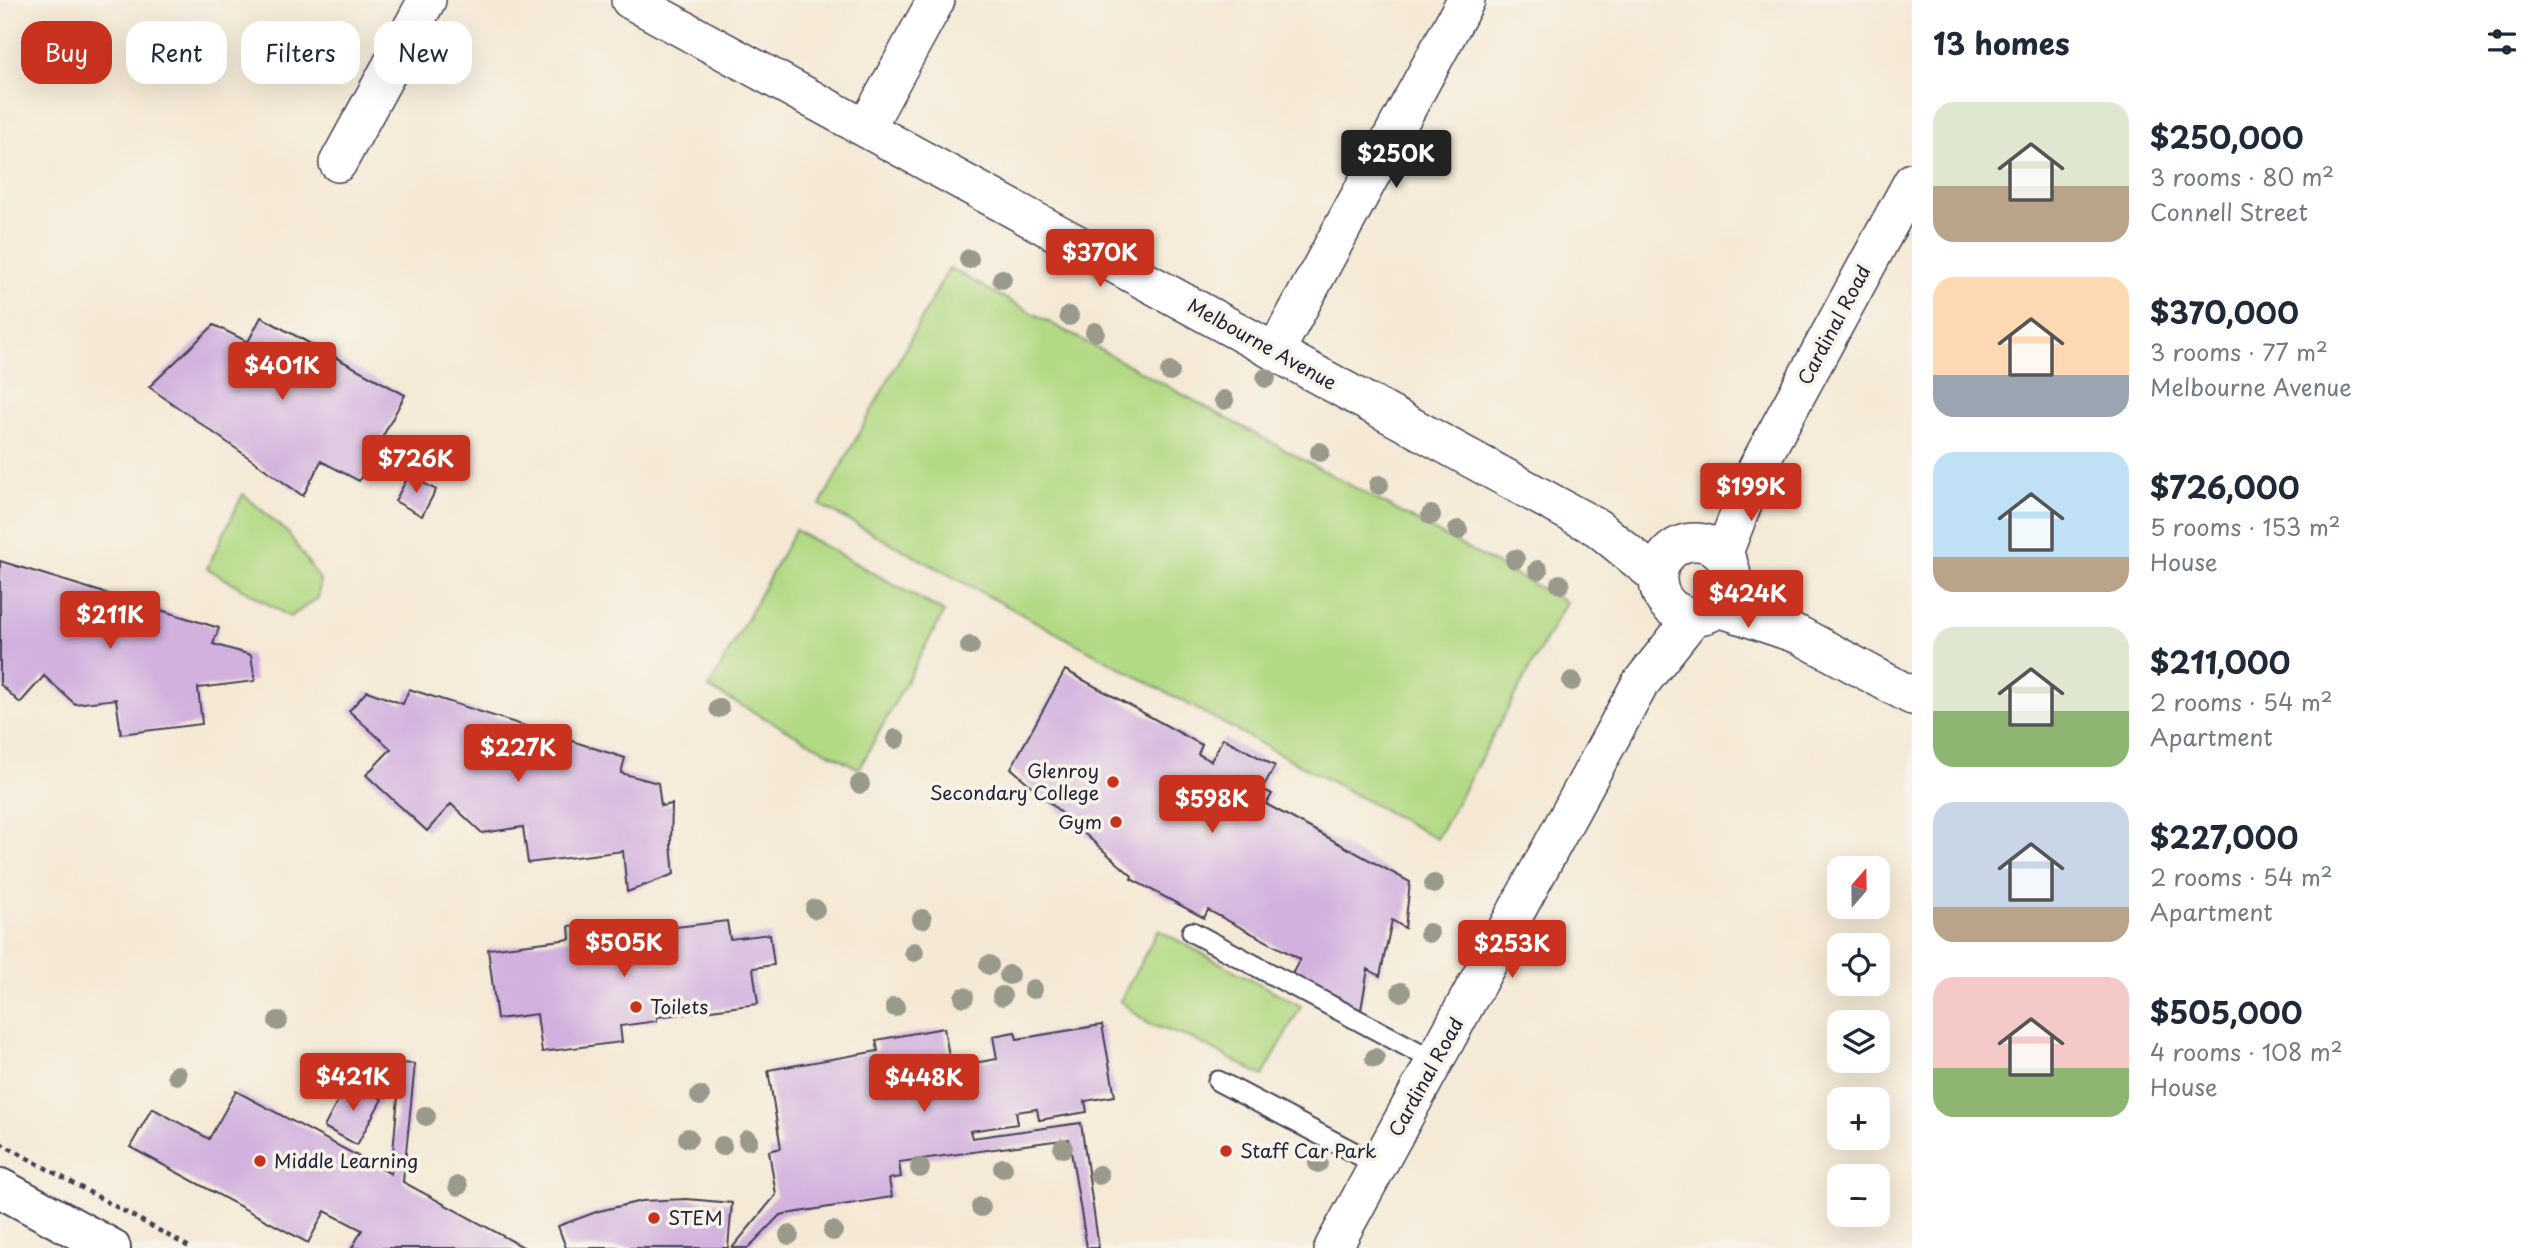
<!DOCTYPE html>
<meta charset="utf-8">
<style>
:root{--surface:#fff;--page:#f2f2f3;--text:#1f2937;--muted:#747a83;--accent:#c8321e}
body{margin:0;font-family:"Playpen Sans",sans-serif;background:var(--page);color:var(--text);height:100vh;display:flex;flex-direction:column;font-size:26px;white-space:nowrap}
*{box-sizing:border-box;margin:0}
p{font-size:23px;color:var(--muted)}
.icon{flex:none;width:38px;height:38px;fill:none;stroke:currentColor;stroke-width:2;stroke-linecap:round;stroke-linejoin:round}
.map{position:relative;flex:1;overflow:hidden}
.details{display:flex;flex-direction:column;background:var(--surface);width:630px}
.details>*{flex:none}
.guide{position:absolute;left:21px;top:21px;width:665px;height:63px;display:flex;gap:14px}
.needle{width:46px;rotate:20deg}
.tools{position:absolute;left:1827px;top:856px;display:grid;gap:14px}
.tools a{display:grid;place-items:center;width:63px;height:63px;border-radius:14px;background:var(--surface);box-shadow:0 7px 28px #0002;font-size:35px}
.price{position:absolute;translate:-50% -60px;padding:0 16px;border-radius:7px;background:var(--accent);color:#fff;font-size:23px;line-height:46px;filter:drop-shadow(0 2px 4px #0008)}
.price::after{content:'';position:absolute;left:50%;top:42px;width:21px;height:16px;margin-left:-10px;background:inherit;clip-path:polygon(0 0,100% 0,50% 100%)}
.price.active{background:#222;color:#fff}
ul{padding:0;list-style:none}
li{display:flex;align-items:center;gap:21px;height:175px;padding:0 21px}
li span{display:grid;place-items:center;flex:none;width:196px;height:140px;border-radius:21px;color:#555}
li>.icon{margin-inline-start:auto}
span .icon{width:84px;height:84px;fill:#fffc;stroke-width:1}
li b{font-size:30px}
h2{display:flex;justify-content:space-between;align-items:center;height:84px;padding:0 21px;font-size:30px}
.chip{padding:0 24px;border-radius:21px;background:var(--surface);box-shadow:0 7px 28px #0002;font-size:24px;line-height:63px}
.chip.active{background:var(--accent);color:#fff}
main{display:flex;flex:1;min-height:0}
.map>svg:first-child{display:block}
.green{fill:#b2d983;stroke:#6a7e5f;stroke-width:2}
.building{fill:#d2b1de}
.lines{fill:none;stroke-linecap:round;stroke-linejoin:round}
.service-casing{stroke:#424052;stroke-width:23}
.minor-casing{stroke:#424052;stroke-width:40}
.tertiary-casing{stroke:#424052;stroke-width:42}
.path{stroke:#424052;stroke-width:4.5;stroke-dasharray:5 5;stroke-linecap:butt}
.service{stroke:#fff;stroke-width:19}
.minor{stroke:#fff;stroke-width:37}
.tertiary{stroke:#fff;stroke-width:38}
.tree{fill:#999a8c}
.poi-dot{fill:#c8321e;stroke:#f7f3e8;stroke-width:2.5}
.labels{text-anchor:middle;stroke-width:7;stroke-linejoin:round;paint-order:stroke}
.street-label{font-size:19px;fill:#22223b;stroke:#f7f3e8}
.poi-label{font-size:19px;fill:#22223b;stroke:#f7f3e8;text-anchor:start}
</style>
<main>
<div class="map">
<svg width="1912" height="1248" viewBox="0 0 1912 1248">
<rect width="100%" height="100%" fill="#f7f3e8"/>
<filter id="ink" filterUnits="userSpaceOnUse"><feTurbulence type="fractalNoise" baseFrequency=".0143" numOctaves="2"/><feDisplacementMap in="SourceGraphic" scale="14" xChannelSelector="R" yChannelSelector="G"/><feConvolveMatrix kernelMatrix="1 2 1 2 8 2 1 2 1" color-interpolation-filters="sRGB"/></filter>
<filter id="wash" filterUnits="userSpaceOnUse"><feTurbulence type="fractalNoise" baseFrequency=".00686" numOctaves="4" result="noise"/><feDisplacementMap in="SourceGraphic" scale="28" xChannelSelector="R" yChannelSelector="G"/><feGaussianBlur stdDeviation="1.57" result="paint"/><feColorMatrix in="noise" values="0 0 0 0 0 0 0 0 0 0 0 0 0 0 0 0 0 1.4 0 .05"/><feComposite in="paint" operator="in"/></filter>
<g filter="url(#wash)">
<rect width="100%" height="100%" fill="#f5e9d5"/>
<!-- green -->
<path class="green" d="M949 268 1566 602 1437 839 820 505Z
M243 494 288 533 320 580 318 598 290 617 207 568Z
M795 530 944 612 859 769 709 688Z
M1158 930 1301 1006 1263 1076 1193 1039 1149 1024 1120 1001Z"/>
<g id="blocks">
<!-- building -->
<path class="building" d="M261 317 405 395 359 481 321 461 303 496 149 387 214 325 248 342Z
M409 475 436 490 422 516 395 501Z
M0 561 219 628 213 644 251 655 255 681 198 688 202 724 121 734 116 699 75 704 44 676 20 703 0 684Z
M1065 670 1202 745 1198 754 1211 761 1223 738 1275 766 1262 789 1272 794 1266 804 1410 882 1405 928 1392 920 1380 976 1368 969 1361 1010 1292 974 1300 959 1208 910 1204 918 1131 879 1132 876 1011 768Z
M409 689 625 758 621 773 658 783 661 806 672 804 671 845 674 874 627 892 623 851 528 863 523 827 482 833 451 804 427 831 366 775 391 749 349 711 367 691 403 704Z
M727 921 730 939 770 934 774 965 753 968 758 1004 657 1017V1021L620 1026 622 1042 542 1052 537 1014 497 1019 488 949 570 939 569 926 597 922 599 936Z
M1102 1025 1115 1096 1085 1101 1087 1112 1039 1120 1037 1109 1016 1112 1018 1124 970 1131 972 1138 1081 1123 1099 1248H1087L1069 1139 899 1162 901 1177 889 1179 892 1197 780 1215 748 1248H732L776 1195 769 1151 781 1148 768 1070 878 1051 876 1040 944 1028 951 1067 997 1059 993 1036 1015 1032 1017 1039Z
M401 1063 415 1064 403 1182 525 1248H352L362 1230 325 1211 308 1243 130 1147 152 1108 209 1139 236 1091 391 1174Z
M349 1080 382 1099 357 1145 324 1127Z
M687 1199 732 1203 728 1248H566L558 1226 599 1211 642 1201Z"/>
</g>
</g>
<g filter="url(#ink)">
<use href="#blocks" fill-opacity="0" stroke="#424052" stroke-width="2"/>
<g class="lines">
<!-- service casing -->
<g class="service-casing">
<path id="service" d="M1192 932 1435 1061
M1218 1081 1378 1165"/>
</g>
<!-- minor casing -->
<g class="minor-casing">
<path id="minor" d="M630 0 1598 528 1658 577
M866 128 936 0
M338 163 427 0
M1275 352 1466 0
M1658 579a37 37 0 1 1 74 0a37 37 0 1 1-74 0Z
M1723 555 1757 468 1912 182
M1719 608 1799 635 1912 696
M1333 1248 1640 684 1694 616"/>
</g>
<!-- tertiary casing -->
<g class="tertiary-casing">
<path id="tertiary" d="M0 1188 111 1248"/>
</g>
<!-- path -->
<path class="path" d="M0 1143 191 1248"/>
<!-- service -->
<use href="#service" class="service"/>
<!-- minor -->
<use href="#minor" class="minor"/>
<!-- tertiary -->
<use href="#tertiary" class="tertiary"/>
</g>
<!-- trees -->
<g class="tree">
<circle cx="969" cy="259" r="10"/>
<circle cx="1002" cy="279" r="10"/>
<circle cx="1069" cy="316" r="10"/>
<circle cx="1095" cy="332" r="10"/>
<circle cx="1170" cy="372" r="10"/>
<circle cx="1266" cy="378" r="10"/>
<circle cx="1224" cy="400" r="10"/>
<circle cx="1320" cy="452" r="10"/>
<circle cx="1379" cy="485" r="10"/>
<circle cx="1431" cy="515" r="10"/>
<circle cx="1458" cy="530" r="10"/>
<circle cx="1515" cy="559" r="10"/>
<circle cx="1538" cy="570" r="10"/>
<circle cx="1560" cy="584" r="10"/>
<circle cx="970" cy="646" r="10"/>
<circle cx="1572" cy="681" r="10"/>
<circle cx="719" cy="708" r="10"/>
<circle cx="896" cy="739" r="10"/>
<circle cx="860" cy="784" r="10"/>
<circle cx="1434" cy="884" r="10"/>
<circle cx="815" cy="909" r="10"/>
<circle cx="922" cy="919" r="10"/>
<circle cx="1429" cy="933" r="10"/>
<circle cx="914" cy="952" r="10"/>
<circle cx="989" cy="965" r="10"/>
<circle cx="1009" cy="975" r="10"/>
<circle cx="1033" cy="989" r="10"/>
<circle cx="1401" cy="992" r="10"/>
<circle cx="1002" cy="996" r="10"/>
<circle cx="964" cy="997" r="10"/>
<circle cx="895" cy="1007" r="10"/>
<circle cx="278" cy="1021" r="10"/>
<circle cx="1375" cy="1058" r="10"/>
<circle cx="177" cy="1075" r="10"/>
<circle cx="700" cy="1096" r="10"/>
<circle cx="426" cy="1116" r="10"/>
<circle cx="688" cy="1138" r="10"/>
<circle cx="748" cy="1140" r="10"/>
<circle cx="722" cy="1146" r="10"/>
<circle cx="1063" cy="1148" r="10"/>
<circle cx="1318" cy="1163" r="10"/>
<circle cx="920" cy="1168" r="10"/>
<circle cx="1003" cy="1168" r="10"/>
<circle cx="1099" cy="1175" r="10"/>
<circle cx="458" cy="1186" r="10"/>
<circle cx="981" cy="1207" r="10"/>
<circle cx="833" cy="1231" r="10"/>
<circle cx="789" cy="1235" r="10"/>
</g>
</g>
<!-- markers -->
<g class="poi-dot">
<circle cx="1113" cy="782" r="7"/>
<circle cx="1116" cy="822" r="7"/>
<circle cx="636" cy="1007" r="7"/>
<circle cx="1226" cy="1151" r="7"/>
<circle cx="260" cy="1161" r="7"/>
<circle cx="654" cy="1218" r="7"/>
</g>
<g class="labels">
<!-- street labels -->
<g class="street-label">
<text transform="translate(1834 325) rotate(-62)" y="7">Cardinal Road</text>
<text transform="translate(1262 344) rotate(29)" y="7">Melbourne Avenue</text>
<text transform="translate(1426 1077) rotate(-61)" y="7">Cardinal Road</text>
</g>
<!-- poi labels -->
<g class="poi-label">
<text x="1099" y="778" text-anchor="end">Glenroy<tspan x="1099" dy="22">Secondary College</tspan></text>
<text x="1102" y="829" text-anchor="end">Gym</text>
<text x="650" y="1014">Toilets</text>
<text x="1240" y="1158">Staff Car Park</text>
<text x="274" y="1168">Middle Learning</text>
<text x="668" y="1225">STEM</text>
</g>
</g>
</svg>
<div class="tools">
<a><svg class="needle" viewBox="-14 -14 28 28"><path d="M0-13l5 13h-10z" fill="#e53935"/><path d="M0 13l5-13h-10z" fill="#747a83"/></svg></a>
<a><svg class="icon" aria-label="locate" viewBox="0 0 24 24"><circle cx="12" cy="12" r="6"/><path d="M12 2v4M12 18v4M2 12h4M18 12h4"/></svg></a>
<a><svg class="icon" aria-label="layers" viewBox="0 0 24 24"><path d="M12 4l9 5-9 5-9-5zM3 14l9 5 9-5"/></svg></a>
<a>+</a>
<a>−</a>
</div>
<b class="price active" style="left:1396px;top:190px">$250K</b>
<b class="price" style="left:1100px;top:289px">$370K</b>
<b class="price" style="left:282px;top:402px">$401K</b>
<b class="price" style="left:416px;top:495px">$726K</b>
<b class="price" style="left:1751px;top:523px">$199K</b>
<b class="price" style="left:1748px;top:630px">$424K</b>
<b class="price" style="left:110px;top:651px">$211K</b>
<b class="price" style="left:518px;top:784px">$227K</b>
<b class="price" style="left:1212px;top:835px">$598K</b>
<b class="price" style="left:624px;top:979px">$505K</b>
<b class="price" style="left:1512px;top:980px">$253K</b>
<b class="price" style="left:353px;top:1113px">$421K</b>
<b class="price" style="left:924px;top:1114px">$448K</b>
<div class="guide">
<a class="chip active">Buy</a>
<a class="chip">Rent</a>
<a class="chip">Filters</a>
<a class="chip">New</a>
</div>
</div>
<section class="details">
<h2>13 homes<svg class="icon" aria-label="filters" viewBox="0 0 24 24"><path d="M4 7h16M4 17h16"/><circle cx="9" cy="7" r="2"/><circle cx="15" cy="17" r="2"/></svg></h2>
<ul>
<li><span style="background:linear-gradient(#dfe7d0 60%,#b9a48a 0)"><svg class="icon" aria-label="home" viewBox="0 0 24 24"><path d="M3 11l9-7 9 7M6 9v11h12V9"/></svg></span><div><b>$250,000</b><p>3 rooms · 80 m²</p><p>Connell Street</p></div></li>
<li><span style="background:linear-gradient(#ffd9b3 70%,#9aa5b1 0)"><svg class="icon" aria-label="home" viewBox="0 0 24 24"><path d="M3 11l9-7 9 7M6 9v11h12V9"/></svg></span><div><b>$370,000</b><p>3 rooms · 77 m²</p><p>Melbourne Avenue</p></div></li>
<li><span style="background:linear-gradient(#bfe0f5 75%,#b9a48a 0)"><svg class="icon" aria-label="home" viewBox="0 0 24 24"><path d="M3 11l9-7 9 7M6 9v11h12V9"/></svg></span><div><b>$726,000</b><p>5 rooms · 153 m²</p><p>House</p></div></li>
<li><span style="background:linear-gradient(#dfe7d0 60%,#8fb573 0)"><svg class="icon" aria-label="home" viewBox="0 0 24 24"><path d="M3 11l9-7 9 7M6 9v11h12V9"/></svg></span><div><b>$211,000</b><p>2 rooms · 54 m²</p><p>Apartment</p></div></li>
<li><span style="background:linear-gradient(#c9d6e8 75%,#b9a48a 0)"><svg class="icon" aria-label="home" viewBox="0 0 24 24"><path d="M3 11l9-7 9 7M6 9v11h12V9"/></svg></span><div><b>$227,000</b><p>2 rooms · 54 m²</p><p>Apartment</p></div></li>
<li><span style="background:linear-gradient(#f6c9c9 65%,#8fb573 0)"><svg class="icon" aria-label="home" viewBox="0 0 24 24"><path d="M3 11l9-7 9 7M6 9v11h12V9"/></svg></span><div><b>$505,000</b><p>4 rooms · 108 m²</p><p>House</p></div></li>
</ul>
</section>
</main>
